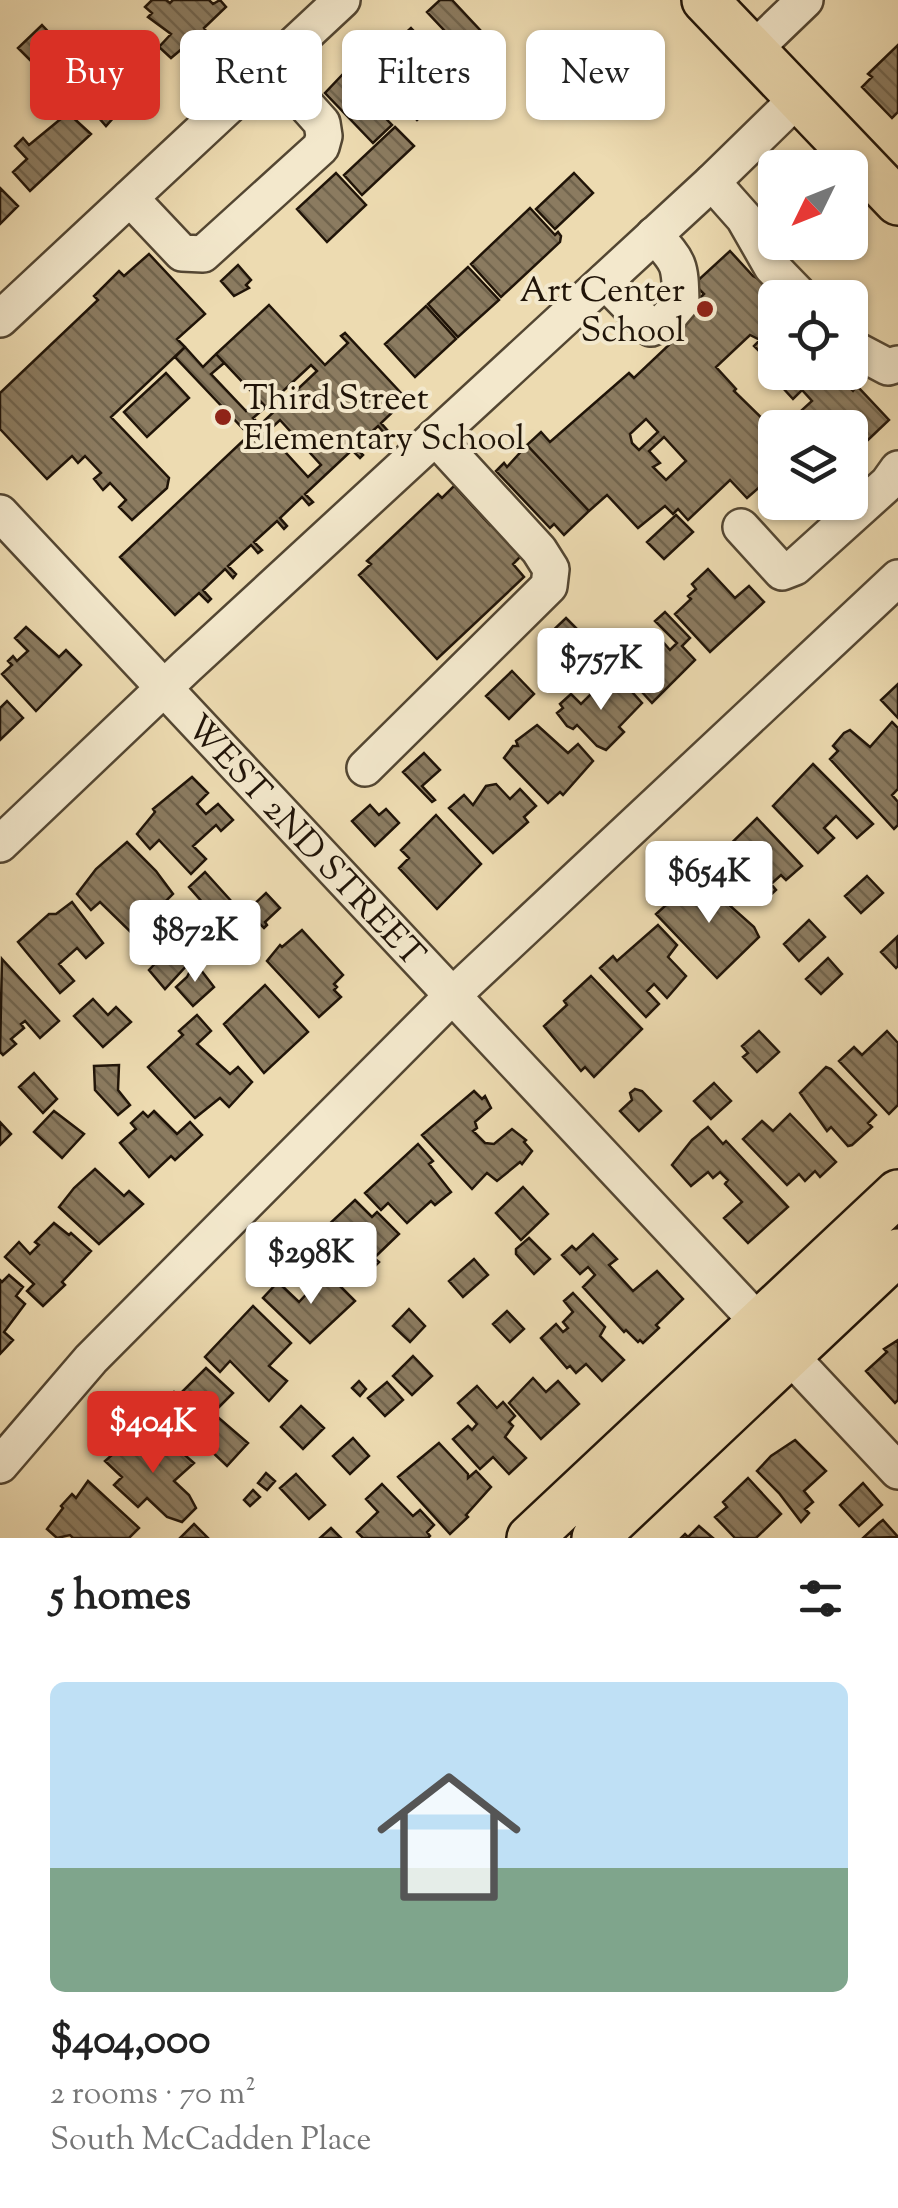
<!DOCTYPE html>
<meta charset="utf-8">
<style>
:root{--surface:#fff;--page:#f6f6f6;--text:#222;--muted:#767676;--accent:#d93025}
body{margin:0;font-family:"Sorts Mill Goudy",serif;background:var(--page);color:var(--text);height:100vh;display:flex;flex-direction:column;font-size:38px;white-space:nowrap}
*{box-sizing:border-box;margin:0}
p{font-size:32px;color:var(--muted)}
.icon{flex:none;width:55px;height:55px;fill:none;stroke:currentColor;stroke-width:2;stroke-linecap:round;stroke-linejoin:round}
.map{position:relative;height:1538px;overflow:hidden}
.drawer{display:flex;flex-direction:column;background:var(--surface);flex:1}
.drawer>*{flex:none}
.top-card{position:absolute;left:30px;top:30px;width:840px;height:90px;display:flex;gap:20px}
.needle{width:65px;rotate:227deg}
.controls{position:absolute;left:758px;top:150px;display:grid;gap:20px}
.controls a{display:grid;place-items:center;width:110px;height:110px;border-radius:15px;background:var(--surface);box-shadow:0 2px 8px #0004;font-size:50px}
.price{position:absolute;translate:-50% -85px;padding:0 22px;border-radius:10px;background:#fff;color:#222;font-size:32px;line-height:65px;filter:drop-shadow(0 2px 5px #0008)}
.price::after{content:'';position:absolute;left:50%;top:60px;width:30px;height:22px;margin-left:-15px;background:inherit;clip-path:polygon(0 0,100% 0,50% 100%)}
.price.selected{background:var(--accent);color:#fff}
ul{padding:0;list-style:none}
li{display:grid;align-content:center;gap:20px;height:530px;padding:0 50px}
li span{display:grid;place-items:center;height:310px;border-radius:15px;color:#555}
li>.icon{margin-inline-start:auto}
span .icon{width:180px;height:180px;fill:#fffc;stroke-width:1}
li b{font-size:42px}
h2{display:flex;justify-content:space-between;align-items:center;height:120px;padding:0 50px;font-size:42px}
.tag{padding:0 35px;border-radius:15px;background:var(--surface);box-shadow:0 2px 8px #0004;font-size:35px;line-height:90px}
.tag.selected{background:var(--accent);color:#fff}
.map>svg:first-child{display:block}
.building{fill:url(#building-back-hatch);stroke:#201408;stroke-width:2.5;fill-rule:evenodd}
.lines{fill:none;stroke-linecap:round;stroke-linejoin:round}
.minor-casing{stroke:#534632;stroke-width:40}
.major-casing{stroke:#201408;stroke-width:50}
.minor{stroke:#f3e8cc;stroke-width:35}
.major{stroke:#eddbb1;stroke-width:45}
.poi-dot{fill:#8f2418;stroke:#f3e8cc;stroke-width:4}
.labels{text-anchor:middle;stroke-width:8;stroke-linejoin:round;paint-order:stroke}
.poi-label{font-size:35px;fill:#201408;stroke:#f3e8cc;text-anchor:end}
.street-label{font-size:35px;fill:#201408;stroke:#f3e8cc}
</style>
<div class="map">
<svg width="898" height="1538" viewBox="0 0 898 1538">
<defs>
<pattern id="building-back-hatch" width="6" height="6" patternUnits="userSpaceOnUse" patternTransform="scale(2.5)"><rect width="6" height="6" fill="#8b7b60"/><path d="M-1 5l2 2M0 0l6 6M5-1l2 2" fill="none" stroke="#71644d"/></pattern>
</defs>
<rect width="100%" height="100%" fill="#eddbb1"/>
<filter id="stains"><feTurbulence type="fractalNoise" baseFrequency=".002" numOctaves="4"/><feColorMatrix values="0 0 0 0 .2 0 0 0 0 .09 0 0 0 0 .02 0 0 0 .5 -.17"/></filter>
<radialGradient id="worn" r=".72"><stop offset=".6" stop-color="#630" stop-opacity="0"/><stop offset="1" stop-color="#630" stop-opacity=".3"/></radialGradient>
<!-- building -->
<path class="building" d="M152 0H166L170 3 173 0H209L213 4 220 0 226 7 204 28 206 31 198 39 196 37 171 58 159 47 171 34 148 17 152 13 145 7Z
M440 0H452L495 46 476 64 427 12Z
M42 25 60 44 36 66 18 48Z
M411 28 460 79 440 97 391 46Z
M898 45V112L892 118 862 87 872 77 868 74Z
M388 50 436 102 417 120 368 68Z
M109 56 125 73 133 69 145 82 106 126 64 78 78 65 89 76Z
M343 74 392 125 373 143 325 93Z
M68 113 91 134 30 191 13 172 27 159 15 146 23 138 29 145Z
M395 127 414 146 362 195 344 175Z
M336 173 366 205 327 242 297 209Z
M574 173 593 193 555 229 536 209Z
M0 188 18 206 0 224Z
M530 208 555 235 558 232 561 236 560 242 501 297 471 264Z
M730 251 753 276 764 282 763 286 775 299V372H845L840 378 853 391 857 386 889 420 850 457V428H798L791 420 812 401 802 390 793 399 760 363 766 358 754 346 760 340 750 335 716 367 736 389 734 391 775 431V438L763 449 766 453 775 445V481L771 477 747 498 730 480 688 520 678 509 673 514 665 506 638 528 607 495 589 511 527 445 541 432 550 442 629 373 634 378 670 344 667 342 679 331V317L704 294 694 284ZM646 419 658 432 639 450 632 443 630 434ZM664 437 686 461 666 480 653 467 660 463 649 451Z
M149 254 205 314 177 339 185 347 111 417 169 478 167 488 132 520 119 507 126 500 110 483 103 490 94 479 101 473 85 456 78 463 72 456 47 479 0 429V393L98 300 94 296 119 271 124 276Z
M238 265 251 280 246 285 249 288 234 296 221 281Z
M468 267 499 300 458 337 428 304Z
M269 305 325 365 348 343 341 336 345 333 414 407 411 410 403 402 381 423 388 431 385 434 378 426 355 447 363 455 360 458 352 450 305 494 313 502 309 505 302 497 280 518 287 526 284 529 277 521 254 542 262 550 258 553 251 545 228 566 236 574 233 578 225 569 203 590 211 599 208 602 199 593 175 615 120 557 317 371 311 365 266 407 216 354ZM280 420 321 465 308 477 267 432Z
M426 306 456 339 415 377 385 344Z
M185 347 203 367 216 354 224 363 211 374 246 411 258 400 266 407 253 418 260 425 249 435 175 357Z
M166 373 189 398 147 437 124 412Z
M527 445 589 511 564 535 554 524 550 528 496 471 504 463 507 467Z
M454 486 490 525 498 518 521 556 513 564 524 577 437 659 359 575 371 564 367 561 438 494 442 498Z
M676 515 693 532 664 559 647 542Z
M708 569 735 598 749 586 764 602 710 652 675 614 691 599 688 596 696 589 692 584Z
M665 612 690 638 682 646 695 660 652 703 602 648 614 637 631 653 629 649 638 646 632 654 640 662 645 658 637 649 655 633 670 650 677 643 655 621Z
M566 618 588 640 568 663 551 649 553 647 545 638Z
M26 627 59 657 66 650 81 665 36 711 2 674 12 665 8 661 13 656 17 661 28 651 15 638Z
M512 671 534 694 509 719 486 696Z
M603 682 611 692 623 682 642 703 619 727 624 732 606 750 597 746 577 725 573 729 567 726 557 713 563 708 560 704 571 694 581 704Z
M898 684V718L881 700Z
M7 701 23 718 0 740V708Z
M892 722 898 728V789L892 795 898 802V825L894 829 830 759 838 751 833 746 844 733 850 730 870 747Z
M537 725 568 753 578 744 593 761 563 795 560 792 548 803 504 758 513 746H518L516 741Z
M424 753 440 770 422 786 435 800 432 802 403 772Z
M813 764 873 824 857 838 836 816 824 828 834 838 818 853 773 806Z
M192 777 208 793 197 804 206 814 218 804 233 820 221 831 216 825 193 846 206 859 191 874 159 840 150 849 137 834 155 812 153 809Z
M496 784 510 799 520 789 536 806 524 817 528 822 493 853 449 808 464 795 473 805 486 786Z
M370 805 379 815 386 809 399 823 375 846 352 821Z
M436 815 481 864 437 909 399 868 409 858 401 850Z
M757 818 802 866 786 880 781 875 771 884 776 890 762 903 731 870 722 878 709 865Z
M127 842 156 871 173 894 156 911 151 905 144 913 158 931 144 945 100 902 91 910 77 894 96 869Z
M205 872 241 912 225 928 189 887Z
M716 875 727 887 718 895 754 927 759 937 717 978 656 914 684 889 690 894 695 893Z
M867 876 883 893 861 913 845 896Z
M266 893 280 908 265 922 267 925 264 928 247 911Z
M72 902 103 943 86 958 77 948 59 964 74 981 60 993 18 942 49 914H56Z
M243 910 254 921 235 938 225 928Z
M809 920 825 937 799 961 784 944Z
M658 925 677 945 668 957 686 976 667 998 654 984 647 991 659 1004 646 1017 600 968 613 956 617 961Z
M302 930 343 975 334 984 337 987 334 990 341 997 319 1017 267 961 280 945 282 947Z
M897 937 898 966 896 968 881 952Z
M171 947 188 964 165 989 149 970Z
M828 958 842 974 821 994 806 979Z
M2 959 59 1021 40 1038 25 1021 21 1024 24 1028 11 1039 16 1044 3 1055 0 1052Z
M194 961 214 987 193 1006 176 987 187 977 190 971 187 968Z
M591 976 642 1029 594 1077 585 1067 581 1071 544 1026 567 1005 564 1001Z
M265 985 308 1032 264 1073 224 1024Z
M93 999 108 1015 116 1007 131 1022 103 1047 74 1016Z
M197 1015 211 1031 197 1044 230 1074 238 1067 252 1082 229 1107 220 1098 195 1118 148 1067 183 1035 179 1031Z
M759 1031 779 1052 757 1072 743 1057 748 1053 742 1046Z
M887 1031 898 1043V1105L889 1114 839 1061 854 1047 862 1055Z
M119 1065 118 1090 130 1105 118 1115 95 1090 94 1066Z
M826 1067 831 1069 876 1115 868 1123 872 1127 852 1145 848 1146 831 1127 827 1131 800 1093Z
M34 1073 57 1099 43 1113 19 1087Z
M714 1083 731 1101 711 1119 694 1101Z
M635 1089 642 1091 661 1111 639 1131 620 1111 632 1100 630 1093Z
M474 1091 482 1099 485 1096 491 1108 475 1122 477 1128 473 1131 485 1143 494 1144 512 1129 526 1140 524 1142 532 1151 522 1164 520 1162 497 1181 487 1173 472 1189 422 1135Z
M54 1111 84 1134 62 1158 34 1132Z
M154 1111 177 1134 190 1122 202 1135 175 1160 171 1156 149 1177 120 1143 136 1129 131 1123 143 1112 148 1117Z
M790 1114 836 1162 820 1177 815 1171 805 1181 799 1174 787 1185 743 1139 762 1121 773 1131Z
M0 1122 11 1134 0 1145Z
M708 1127 723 1144 726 1141 788 1207 748 1243 724 1218 742 1202 725 1184 728 1180 720 1172 713 1178 708 1172 691 1186 672 1165 692 1140Z
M418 1144 433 1161 429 1164 451 1192 435 1205 431 1201 407 1223 388 1203 381 1210 365 1193Z
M95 1169 124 1196 129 1191 143 1204 99 1244 59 1207 74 1188Z
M523 1187 548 1214 521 1240 496 1213Z
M355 1200 372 1217 377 1212 399 1234 374 1258 379 1262 367 1274 338 1247 327 1257 314 1244 325 1234 326 1227Z
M54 1223 69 1235 71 1233 91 1251 62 1282 65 1285 43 1306 27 1291 34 1284 5 1257 19 1242 30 1254 39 1245 35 1242Z
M593 1234 617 1259 609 1265 633 1291 657 1271 683 1299 656 1325 659 1328 643 1343 640 1340 638 1342 626 1330 624 1332 583 1287 595 1275 588 1267 580 1274 562 1255 572 1246 576 1250Z
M529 1238 550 1259 534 1274 516 1254V1249Z
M474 1259 488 1275 463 1297 449 1281Z
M9 1275 23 1287 16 1296 25 1304 4 1332 13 1340 0 1354V1280L2 1282Z
M331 1277 355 1301 310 1343 263 1298 278 1282 299 1302 315 1285 319 1289Z
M573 1293 605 1327 600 1336 624 1360 602 1381 586 1364 576 1373 570 1366 567 1368 541 1338 556 1324 563 1332 568 1328 563 1322 573 1312 564 1301Z
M253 1306 291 1343 269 1366 287 1381 269 1401 230 1361 220 1372 205 1357Z
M409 1309 425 1326 410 1342 393 1326Z
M507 1311 524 1329 510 1342 493 1324Z
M898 1340V1400L895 1403 866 1371 887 1352 884 1349Z
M413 1356 432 1376 412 1395 393 1376Z
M206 1368 233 1393 213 1413 248 1443 227 1466 189 1430 179 1440 165 1426 174 1417 161 1406 174 1392 178 1396Z
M533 1378 546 1392 558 1381 579 1404 541 1439 509 1403Z
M359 1381 366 1389 360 1396 352 1388Z
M387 1382 403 1400 385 1416 368 1398Z
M477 1386 497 1408 503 1402 515 1416 509 1422 513 1426 505 1437 526 1458 509 1474 493 1457 480 1469 453 1439 468 1426 472 1430 477 1424 458 1403Z
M301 1406 324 1428 303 1449 281 1427Z
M135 1435 151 1451 164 1437 194 1463 174 1481 189 1495 196 1508 182 1522 167 1517 147 1498 138 1507 114 1485 122 1477 105 1461Z
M353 1438 369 1456 350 1474 333 1456Z
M795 1440 826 1471 804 1491 813 1502 805 1509 809 1513 801 1522 779 1493 757 1471 771 1456Z
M439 1443 468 1474V1478L476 1471 491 1487 466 1515 468 1517 450 1534 398 1477Z
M266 1473 275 1481 267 1490 258 1483Z
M296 1474 325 1505 309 1519 280 1488Z
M748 1478 781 1514 756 1538H735L715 1517 727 1507 723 1502Z
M88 1481 139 1528 129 1538H73L70 1535 57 1538 47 1529 63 1508 61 1506 72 1494 76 1498Z
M863 1483 882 1505 859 1526 840 1505Z
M382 1484 413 1516 420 1510 434 1525 427 1532 430 1536 428 1538H363L357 1532 378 1512 366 1499Z
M253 1490 260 1497 250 1506 244 1500Z
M883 1520 898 1537 863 1538 879 1523Z
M194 1524 208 1538H180Z
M699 1526 713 1538H681L685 1534 688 1537Z
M331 1528 341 1538H320Z"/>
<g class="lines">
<!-- minor casing -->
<g class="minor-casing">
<g id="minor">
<path d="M753 50 805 0"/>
<path d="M712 182 744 218 772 267 802 298"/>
<path d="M130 198 182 253 203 254 321 147 324 136 322 123 271 66"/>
<path d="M605 281 651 328 664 322 681 302C680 264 680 263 654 235"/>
<path d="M0 319 342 0"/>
<path d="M850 347 888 367 898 364"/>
<path id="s1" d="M0 513 898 1471"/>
<path d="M741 527 782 572 795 567 888 483 898 469"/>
<path d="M365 768 549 586 551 569 539 550 435 437"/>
<path d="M0 844 186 667 712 182 798 98"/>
<path d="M0 1465 91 1359 453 995 898 578"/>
</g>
</g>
<!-- major casing -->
<g class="major-casing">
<path id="major" d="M705 0 898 202
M530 1538 898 1193
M595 1538 898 1252"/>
</g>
<!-- minor -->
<use href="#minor" class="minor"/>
<!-- major -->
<use href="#major" class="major"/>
</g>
<!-- markers -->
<g class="poi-dot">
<circle cx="705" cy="309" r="10"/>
<circle cx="223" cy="417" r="10"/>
</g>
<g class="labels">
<!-- poi labels -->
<g class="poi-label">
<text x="685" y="301">Art Center<tspan x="685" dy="40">School</tspan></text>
<text x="243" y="409" text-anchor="start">Third Street<tspan x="243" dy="40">Elementary School</tspan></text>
</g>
<!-- street labels -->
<g class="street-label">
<text dy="12" stroke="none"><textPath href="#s1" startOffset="448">WEST 2ND STREET</textPath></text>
</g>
</g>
<rect width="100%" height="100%" filter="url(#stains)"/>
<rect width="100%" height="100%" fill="url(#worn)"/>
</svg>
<div class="controls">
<a><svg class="needle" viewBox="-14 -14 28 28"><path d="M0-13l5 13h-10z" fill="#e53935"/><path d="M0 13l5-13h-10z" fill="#767676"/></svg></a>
<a><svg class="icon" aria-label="locate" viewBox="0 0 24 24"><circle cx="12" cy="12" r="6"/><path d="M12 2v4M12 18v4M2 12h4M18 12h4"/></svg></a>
<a><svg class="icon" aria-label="layers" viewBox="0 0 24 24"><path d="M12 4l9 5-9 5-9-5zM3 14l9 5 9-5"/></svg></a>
</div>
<b class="price" style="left:601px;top:713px">$757K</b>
<b class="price" style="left:709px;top:926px">$654K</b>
<b class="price" style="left:195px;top:985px">$872K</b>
<b class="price" style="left:311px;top:1307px">$298K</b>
<b class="price selected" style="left:153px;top:1476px">$404K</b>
<div class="top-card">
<a class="tag selected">Buy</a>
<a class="tag">Rent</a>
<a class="tag">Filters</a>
<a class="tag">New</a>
</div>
</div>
<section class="drawer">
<h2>5 homes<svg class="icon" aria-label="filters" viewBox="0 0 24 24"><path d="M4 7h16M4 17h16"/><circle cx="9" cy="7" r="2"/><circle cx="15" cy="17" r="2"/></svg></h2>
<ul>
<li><span style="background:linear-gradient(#bfe0f5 60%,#7fa58c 0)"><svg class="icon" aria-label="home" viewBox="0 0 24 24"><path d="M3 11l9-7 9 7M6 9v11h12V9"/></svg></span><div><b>$404,000</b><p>2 rooms · 70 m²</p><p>South McCadden Place</p></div></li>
</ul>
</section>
